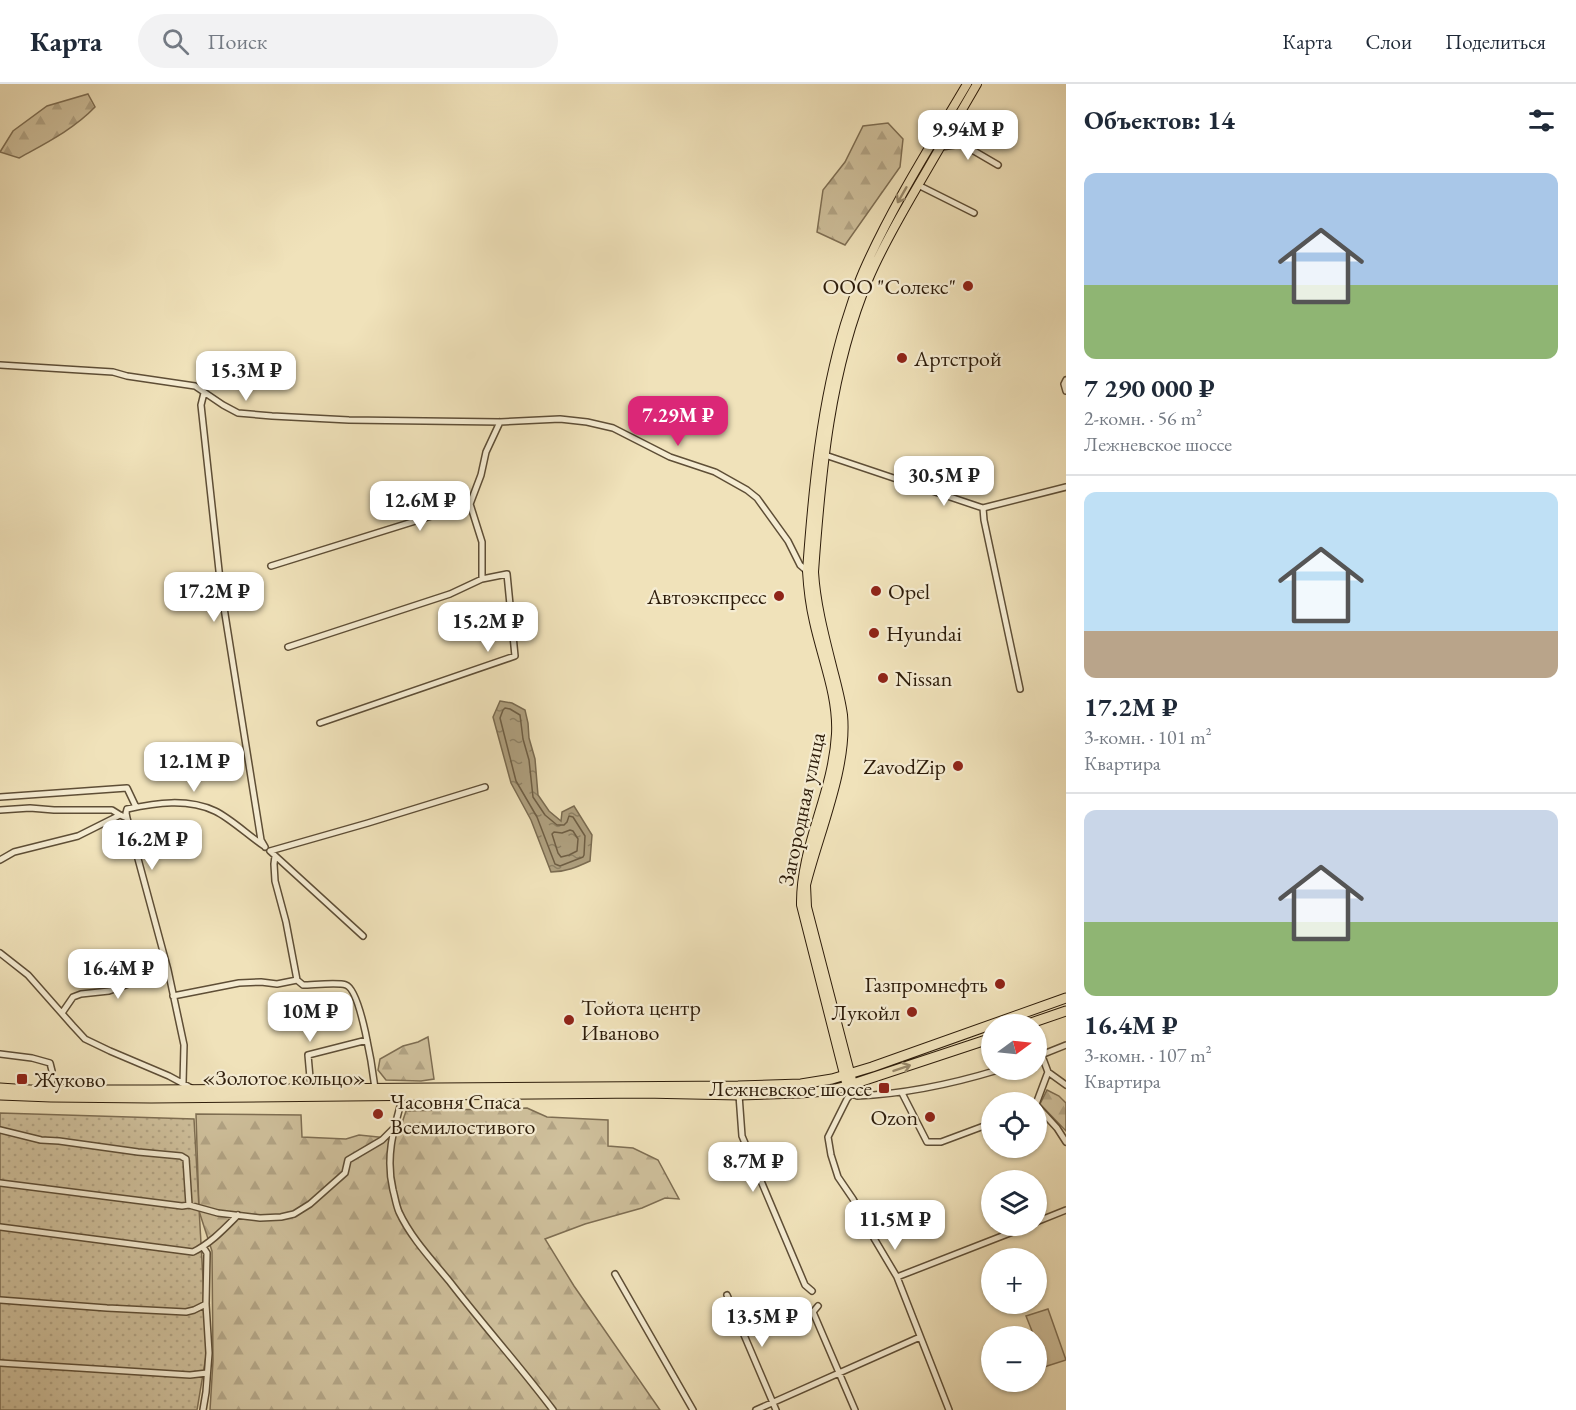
<!DOCTYPE html>
<html lang="ru">
<meta charset="utf-8">
<style>
:root{--surface:#fff;--page:#f2f2f3;--text:#1f2937;--muted:#747a83;--line:#e0e1e3;--accent:#db2777}
body{margin:0;font-family:"EB Garamond",serif;background:var(--page);color:var(--text);height:100vh;display:flex;flex-direction:column;font-size:22px;white-space:nowrap}
*{box-sizing:border-box;margin:0}
p{font-size:20px;color:var(--muted)}
.icon{flex:none;width:33px;height:33px;fill:none;stroke:currentColor;stroke-width:2;stroke-linecap:round;stroke-linejoin:round}
.map{position:relative;flex:1;overflow:hidden}
.details{display:flex;flex-direction:column;background:var(--surface);width:510px}
.details>*{flex:none}
.needle{width:39px;rotate:75deg}
.buttons{position:absolute;left:981px;top:930px;display:grid;gap:12px}
.buttons a{display:grid;place-items:center;width:66px;height:66px;border-radius:50%;background:var(--surface);box-shadow:0 2px 4px #0004;font-size:30px}
.price{position:absolute;translate:-50% -51px;padding:0 14px;border-radius:12px;background:#fff;color:#222;font-size:20px;line-height:39px;filter:drop-shadow(0 2px 3px #0008)}
.price::after{content:'';position:absolute;left:50%;top:36px;width:18px;height:14px;margin-left:-9px;background:inherit;clip-path:polygon(0 0,100% 0,50% 100%)}
.price.selected{background:var(--accent);color:#fff}
ul{padding:0;list-style:none}
li{display:grid;align-content:center;gap:12px;height:318px;padding:0 18px}
li+li{border-top:2px solid var(--line)}
li span{display:grid;place-items:center;height:186px;border-radius:12px;color:#555}
li>.icon{margin-inline-start:auto}
span .icon{width:108px;height:108px;fill:#fffc;stroke-width:1}
li b{font-size:26px}
h2{display:flex;justify-content:space-between;align-items:center;height:72px;padding:0 18px;font-size:26px}
header{display:flex;align-items:center;gap:36px;box-sizing:border-box;height:84px;padding:0 30px;background:var(--surface);border-bottom:2px solid var(--line)}
header strong{font-size:28px}
nav{display:flex;gap:33px;margin-inline-start:auto;font-size:21px}
.search{width:420px;height:54px;background:var(--page);display:flex;align-items:center;gap:15px;box-sizing:border-box;padding:0 21px;border-radius:33px;color:var(--muted);font-size:22px}
main{display:flex;flex:1;min-height:0}
.map>svg:first-child{display:block}
.grass{fill:#cfc09c;stroke:#7e6e53;stroke-width:1.5}
.forest{fill:url(#forest-firs);stroke:#7e6e53;stroke-width:1.5}
.garden{fill:url(#garden-dots);stroke:#7e6e53;stroke-width:1.5}
.water{fill:url(#water-ripples);stroke:#7a6b50;stroke-width:1.5}
.lines{fill:none;stroke-linecap:round;stroke-linejoin:round}
.shore{stroke:#6e5e44;stroke-width:1.5}
.minor-casing{stroke:#5e4e36;stroke-width:8}
.primary-casing{stroke:#2d1c0a;stroke-width:10}
.trunk-casing{stroke:#2d1c0a;stroke-width:11}
.minor{stroke:#f5ecd2;stroke-width:5}
.primary{stroke:#f0e2ba;stroke-width:8}
.trunk{stroke:#f0e2ba;stroke-width:9}
.oneway{stroke:#98896b}
.poi-dot{fill:#8f2418;stroke:#f5ecd2;stroke-width:2}
.labels{text-anchor:middle;stroke-width:4.5;stroke-linejoin:round;paint-order:stroke}
.poi-label{font-size:22px;fill:#2d1c0a;stroke:#f5ecd2;text-anchor:end}
.street-label{font-size:22px;fill:#2d1c0a;stroke:#f5ecd2}
</style>
<header>
<strong>Карта</strong>
<div class="search"><svg class="icon" aria-label="search" viewBox="0 0 24 24"><circle cx="10" cy="10" r="6"/><path d="M15 15l6 6"/></svg>Поиск</div>
<nav><a>Карта</a><a>Слои</a><a>Поделиться</a></nav>
</header>
<main>
<div class="map">
<svg width="1066" height="1326" viewBox="0 0 1066 1326">
<defs>
<pattern id="forest-firs" width="22" height="20" patternUnits="userSpaceOnUse" patternTransform="scale(1.5)"><rect width="22" height="20" fill="#cfc09c"/><path d="M5 1l3.5 6h-7zM16 11l3.5 6h-7z" fill="#b2a485"/></pattern>
<pattern id="garden-dots" width="8" height="8" patternUnits="userSpaceOnUse" patternTransform="scale(1.5)"><rect width="8" height="8" fill="#cfc09c"/><path d="M2 2h.1M6 6h.1" fill="none" stroke="#b2a485" stroke-width="1.8" stroke-linecap="round"/></pattern>
<pattern id="water-ripples" width="26" height="14" patternUnits="userSpaceOnUse" patternTransform="scale(1.5)"><rect width="26" height="14" fill="#ae9f7e"/><path d="M2 4q2-2 4 0t4 0M15 11q2-2 4 0t4 0" fill="none" stroke="#8e8165"/></pattern>
</defs>
<rect width="100%" height="100%" fill="#f0e2ba"/>
<filter id="stains"><feTurbulence type="fractalNoise" baseFrequency=".00333" numOctaves="4"/><feColorMatrix values="0 0 0 0 .2 0 0 0 0 .09 0 0 0 0 .02 0 0 0 .5 -.17"/></filter>
<radialGradient id="worn" r=".72"><stop offset=".6" stop-color="#630" stop-opacity="0"/><stop offset="1" stop-color="#630" stop-opacity=".3"/></radialGradient>
<!-- grass -->
<path class="grass" d="M1048 1225 1066 1276 1044 1283 1037 1261 1036 1252H1034L1026 1232Z"/>
<!-- forest -->
<path class="forest" d="M88 10 95 23C74 45 46 59 19 74L0 68 13 47 47 22Z
M888 39 903 55 900 83 845 161 817 148 823 106 845 78 863 42Z
M428 953 434 995 421 997 386 996 378 986 380 975 403 962 418 958Z
M1047 1006 1059 1012 1066 1019V1047L1040 1020Z
M527 1024 547 1033 608 1036V1062L633 1064 658 1076 679 1115 665 1114 642 1124 585 1140 545 1155 574 1202 660 1326H210L213 1277 212 1167 199 1127 196 1030 301 1031 302 1053 346 1055 359 1051 388 1054 400 1045 406 1027Z"/>
<!-- garden -->
<path class="garden" d="M0 1029 194 1035 207 1266 197 1326H0Z"/>
<!-- water -->
<path class="water" d="M500 617 512 619 525 626 528 639 529 654 535 675 538 711 549 727 561 737 562 728 574 722 592 751 590 777C577 783 566 788 551 788L531 736 511 699 493 633Z"/>
<g class="lines">
<!-- shore -->
<path class="shore" d="M505 624 510 625 520 631 523 655 529 676 533 713 545 731 557 741H564L567 738 569 732 573 733 585 752 584 771 583 773 560 782 555 780 537 733 516 697 500 634 503 626Z
M570 746 573 747 578 755 577 767 569 771 561 773 558 769 552 750 554 748 562 749Z"/>
<!-- minor casing -->
<g class="minor-casing">
<path id="minor" d="M952 42 962 60
M941 63 962 60 998 81
M918 101 974 129
M0 281 113 288 127 292 195 302 223 321 238 329 272 332 349 336 500 338 560 335 587 338 613 344 670 373 715 388 747 406 757 414 788 457 800 481 807 487
M1066 296 1064 300 1066 307
M204 309 201 321 221 505 261 756 265 763
M825 371 983 424 1066 403
M983 424 984 436 1020 605
M271 482 470 420 481 391 486 368 500 338
M288 563 450 510 482 495
M320 639 515 572 507 490 482 495V458L470 420
M0 713 127 704 136 723
M0 726 30 724 54 726H112L120 731
M127 734 126 729 127 725C156 719 187 714 215 727 230 734 249 752 264 762
M275 772 274 780 275 797 286 838 297 896
M0 776 14 768 78 752 120 731 127 734 168 886 184 961 183 999
M363 852 270 767 368 739 485 703
M0 869 28 891 73 942 85 955 110 967 169 992 193 1005
M173 912 239 899 261 898 277 900 297 896 303 901C313 901 338 898 346 901 361 906 373 988 375 1004
M62 929 73 913 81 910 109 907 168 886
M0 970 32 974 50 979 52 987 51 1006
M1042 972 1048 988 1066 1001
M1036 973 1066 961
M311 1005 308 971 367 956
M851 1009 857 1012C905 1010 952 1000 998 986
M852 1009 847 1015 828 1053 831 1071 838 1093 853 1115 875 1156 897 1193 949 1326
M902 1009 927 1058H941L992 1039
M739 1011 742 1052 805 1201 812 1207
M403 1012C394 1044 385 1072 393 1106 395 1113 396 1121 399 1128 411 1154 432 1176 450 1198 483 1241 520 1282 553 1326
M1036 1020 1048 988
M1036 1021 1057 1044 1066 1058
M0 1046 41 1056 59 1057 138 1068 181 1072 186 1075 189 1121 218 1129 260 1134 281 1133 294 1130 310 1120 345 1089 348 1076 382 1056 393 1045
M0 1099 182 1122 189 1121
M1036 1138 1066 1126
M0 1143 193 1168C211 1159 224 1145 238 1131
M615 1190 693 1326
M897 1193 1028 1142
M727 1211 776 1326
M0 1216 107 1224 186 1228 194 1226 206 1220
M818 1222 813 1228 855 1326
M0 1279 190 1291 207 1289
M203 1326 206 1308 209 1269 206 1220 207 1169 203 1163
M756 1326 920 1253"/>
</g>
<!-- primary casing -->
<g class="primary-casing">
<path id="primary" d="M853 1000 807 823 806 801C819 749 848 683 843 631 841 616 837 601 833 586 825 554 816 521 814 488 821 389 830 286 869 194 883 161 902 129 920 98 939 65 958 33 977 0
M847 1002 801 821C800 763 833 709 836 650 838 612 822 575 814 538 810 521 808 504 807 487 813 404 821 320 845 240 851 222 856 204 863 188 892 122 931 61 967 0"/>
</g>
<!-- trunk casing -->
<g class="trunk-casing">
<path id="trunk" d="M1028 940 1066 927
M0 1004 30 1006H152L738 1002 801 1000 832 995 872 983 1066 914
M0 1011 51 1013 151 1014 643 1009 739 1011 799 1009 827 1007 847 1002 992 954"/>
</g>
<!-- minor -->
<use href="#minor" class="minor"/>
<!-- primary -->
<use href="#primary" class="primary"/>
<!-- trunk -->
<use href="#trunk" class="trunk"/>
</g>
<!-- one-way arrows -->
<defs><path id="oneway-shaft" d="M-6 0H5M1.5-3L5.5 0L1.5 3" fill="none" stroke-width="1.6" stroke-linecap="round" stroke-linejoin="round" transform="scale(1.5)"/></defs>
<g class="oneway">
<use href="#oneway-shaft" transform="translate(902 111) rotate(120)"/>
<use href="#oneway-shaft" transform="translate(902 984) rotate(-19)"/>
</g>
<!-- markers -->
<g class="poi-dot">
<circle cx="968" cy="202" r="6"/>
<circle cx="902" cy="274" r="6"/>
<circle cx="876" cy="507" r="6"/>
<circle cx="779" cy="512" r="6"/>
<circle cx="874" cy="549" r="6"/>
<circle cx="883" cy="594" r="6"/>
<circle cx="958" cy="682" r="6"/>
<circle cx="1000" cy="900" r="6"/>
<circle cx="912" cy="928" r="6"/>
<circle cx="569" cy="936" r="6"/>
<rect x="16" y="989" width="12" height="12" rx="3"/>
<rect x="878" y="998" width="12" height="12" rx="3"/>
<circle cx="378" cy="1030" r="6"/>
<circle cx="930" cy="1033" r="6"/>
</g>
<g class="labels">
<!-- poi labels -->
<g class="poi-label">
<text x="956" y="210">ООО "Солекс"</text>
<text x="914" y="282" text-anchor="start">Артстрой</text>
<text x="888" y="515" text-anchor="start">Opel</text>
<text x="767" y="520">Автоэкспресс</text>
<text x="886" y="557" text-anchor="start">Hyundai</text>
<text x="895" y="602" text-anchor="start">Nissan</text>
<text x="946" y="690">ZavodZip</text>
<text x="988" y="908">Газпромнефть</text>
<text x="581" y="931" text-anchor="start">Тойота центр<tspan x="581" dy="25">Иваново</tspan></text>
<text x="900" y="936">Лукойл</text>
<text x="34" y="1003" text-anchor="start">Жуково</text>
<text x="872" y="1012">Лежневское шоссе</text>
<text x="390" y="1025" text-anchor="start">Часовня Спаса<tspan x="390" dy="25">Всемилостивого</tspan></text>
<text x="918" y="1041">Ozon</text>
</g>
<!-- street labels -->
<g class="street-label">
<text transform="translate(801 725) rotate(-78)" y="8">Загородная улица</text>
<text x="284" y="1001">«Золотое кольцо»</text>
</g>
</g>
<rect width="100%" height="100%" filter="url(#stains)"/>
<rect width="100%" height="100%" fill="url(#worn)"/>
</svg>
<div class="buttons">
<a><svg class="needle" viewBox="-14 -14 28 28"><path d="M0-13l5 13h-10z" fill="#e53935"/><path d="M0 13l5-13h-10z" fill="#747a83"/></svg></a>
<a><svg class="icon" aria-label="locate" viewBox="0 0 24 24"><circle cx="12" cy="12" r="6"/><path d="M12 2v4M12 18v4M2 12h4M18 12h4"/></svg></a>
<a><svg class="icon" aria-label="layers" viewBox="0 0 24 24"><path d="M12 4l9 5-9 5-9-5zM3 14l9 5 9-5"/></svg></a>
<a>+</a>
<a>−</a>
</div>
<b class="price" style="left:968px;top:77px">9.94M ₽</b>
<b class="price" style="left:246px;top:318px">15.3M ₽</b>
<b class="price selected" style="left:678px;top:363px">7.29M ₽</b>
<b class="price" style="left:944px;top:423px">30.5M ₽</b>
<b class="price" style="left:420px;top:448px">12.6M ₽</b>
<b class="price" style="left:214px;top:539px">17.2M ₽</b>
<b class="price" style="left:488px;top:569px">15.2M ₽</b>
<b class="price" style="left:194px;top:709px">12.1M ₽</b>
<b class="price" style="left:152px;top:787px">16.2M ₽</b>
<b class="price" style="left:118px;top:916px">16.4M ₽</b>
<b class="price" style="left:310px;top:959px">10M ₽</b>
<b class="price" style="left:753px;top:1109px">8.7M ₽</b>
<b class="price" style="left:895px;top:1167px">11.5M ₽</b>
<b class="price" style="left:762px;top:1264px">13.5M ₽</b>
</div>
<section class="details">
<h2>Объектов: 14<svg class="icon" aria-label="filters" viewBox="0 0 24 24"><path d="M4 7h16M4 17h16"/><circle cx="9" cy="7" r="2"/><circle cx="15" cy="17" r="2"/></svg></h2>
<ul>
<li><span style="background:linear-gradient(#a9c7e8 60%,#8fb573 0)"><svg class="icon" aria-label="home" viewBox="0 0 24 24"><path d="M3 11l9-7 9 7M6 9v11h12V9"/></svg></span><div><b>7 290 000 ₽</b><p>2-комн. · 56 m²</p><p>Лежневское шоссе</p></div></li>
<li><span style="background:linear-gradient(#bfe0f5 75%,#b9a48a 0)"><svg class="icon" aria-label="home" viewBox="0 0 24 24"><path d="M3 11l9-7 9 7M6 9v11h12V9"/></svg></span><div><b>17.2M ₽</b><p>3-комн. · 101 m²</p><p>Квартира</p></div></li>
<li><span style="background:linear-gradient(#c9d6e8 60%,#8fb573 0)"><svg class="icon" aria-label="home" viewBox="0 0 24 24"><path d="M3 11l9-7 9 7M6 9v11h12V9"/></svg></span><div><b>16.4M ₽</b><p>3-комн. · 107 m²</p><p>Квартира</p></div></li>
</ul>
</section>
</main>
